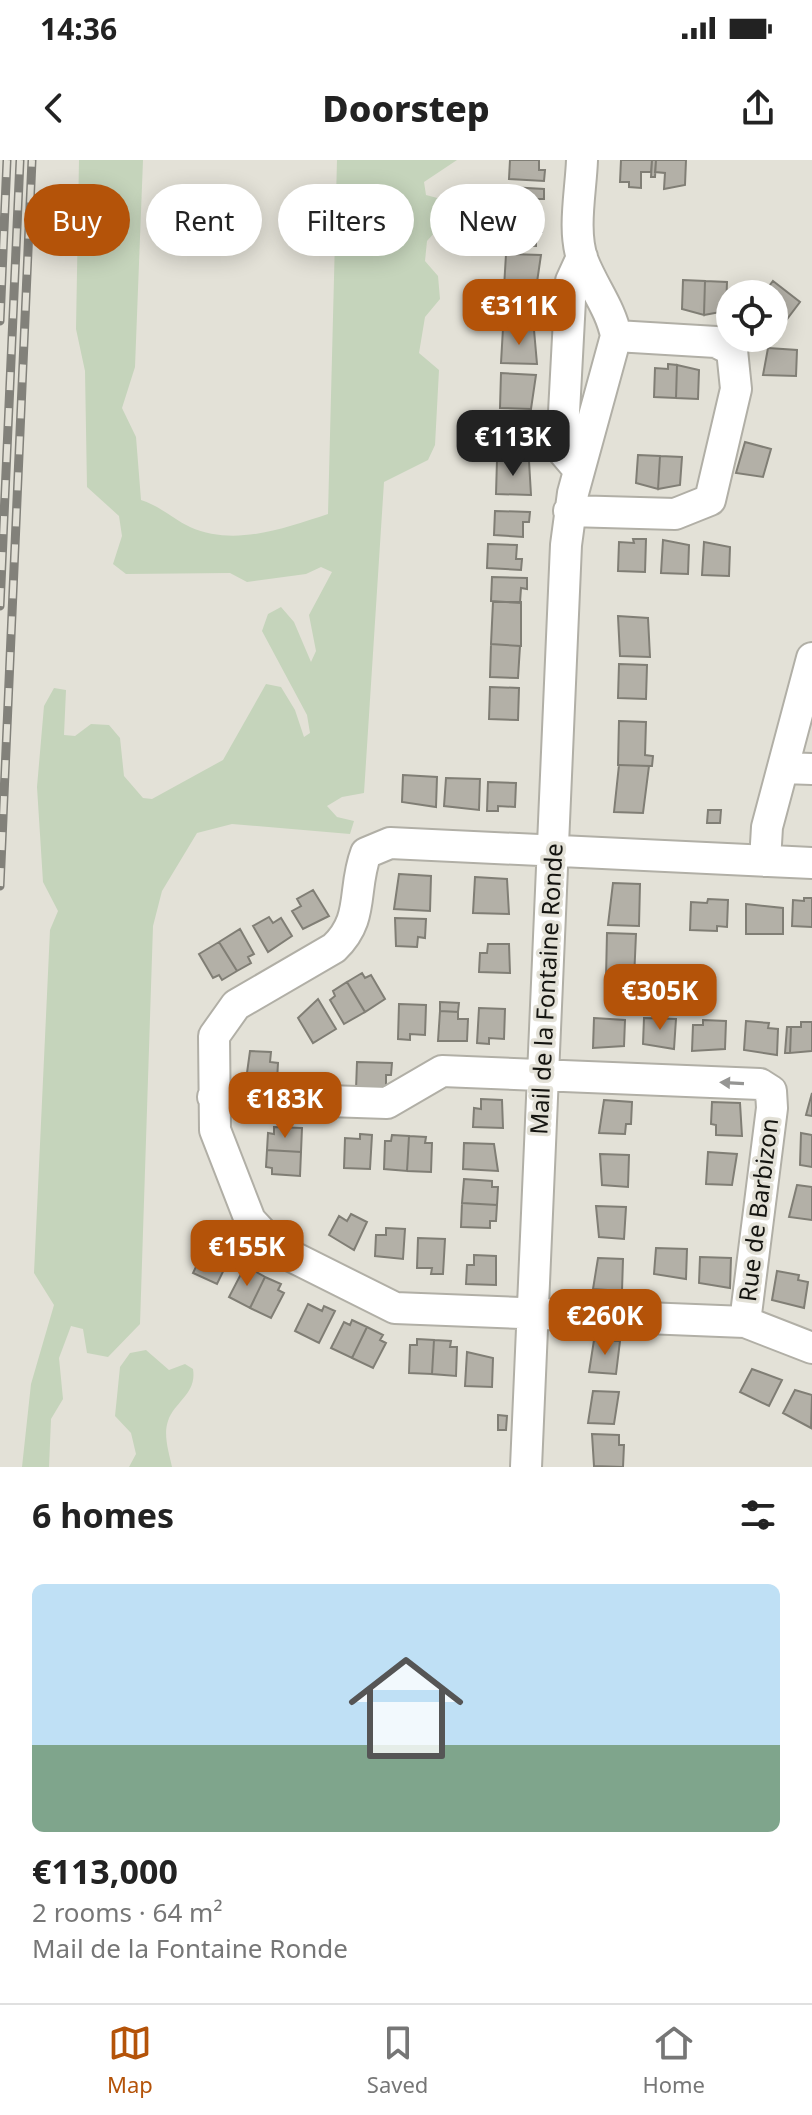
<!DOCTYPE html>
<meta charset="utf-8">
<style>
:root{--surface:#fff;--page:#f2f2f2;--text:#222;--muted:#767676;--line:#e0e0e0;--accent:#b45309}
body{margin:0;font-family:"Noto Sans",sans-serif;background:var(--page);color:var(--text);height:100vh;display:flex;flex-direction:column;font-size:30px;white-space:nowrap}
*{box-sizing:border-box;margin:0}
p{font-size:26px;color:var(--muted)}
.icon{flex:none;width:44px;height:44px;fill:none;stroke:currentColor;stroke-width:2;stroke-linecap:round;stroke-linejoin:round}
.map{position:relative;height:1307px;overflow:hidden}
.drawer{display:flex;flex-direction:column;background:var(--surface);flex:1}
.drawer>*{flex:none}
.top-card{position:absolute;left:24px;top:24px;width:764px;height:72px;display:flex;gap:16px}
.controls{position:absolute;left:716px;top:120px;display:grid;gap:16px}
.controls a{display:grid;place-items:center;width:72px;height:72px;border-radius:50%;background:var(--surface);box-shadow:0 4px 20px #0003;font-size:40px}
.price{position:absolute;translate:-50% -68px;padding:0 18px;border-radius:16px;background:var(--accent);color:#fff;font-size:26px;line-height:52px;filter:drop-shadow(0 2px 4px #0008)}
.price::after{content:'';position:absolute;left:50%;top:48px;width:24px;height:18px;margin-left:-12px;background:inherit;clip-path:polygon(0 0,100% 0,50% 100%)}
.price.active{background:#222;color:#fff}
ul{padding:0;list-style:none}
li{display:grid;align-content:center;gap:16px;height:424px;padding:0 32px}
li span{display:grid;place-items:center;height:248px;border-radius:12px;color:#555}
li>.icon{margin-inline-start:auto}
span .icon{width:144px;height:144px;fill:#fffc;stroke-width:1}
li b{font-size:34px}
h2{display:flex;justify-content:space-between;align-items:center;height:96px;padding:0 32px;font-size:34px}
.chip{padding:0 28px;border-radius:36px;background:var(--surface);box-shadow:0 4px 20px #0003;font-size:28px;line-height:72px}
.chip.active{background:var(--accent);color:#fff}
.status{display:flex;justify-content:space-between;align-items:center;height:56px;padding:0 40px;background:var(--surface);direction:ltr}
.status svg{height:22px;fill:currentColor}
header{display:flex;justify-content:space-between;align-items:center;height:104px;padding:0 32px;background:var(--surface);font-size:36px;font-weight:800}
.menu{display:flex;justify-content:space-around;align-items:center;height:112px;border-top:2px solid var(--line);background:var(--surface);font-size:22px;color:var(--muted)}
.menu a{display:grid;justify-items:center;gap:4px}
.menu .active{color:var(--accent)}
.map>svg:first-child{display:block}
.green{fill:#c5d4bb}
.building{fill:#b3b0a7;stroke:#807e75;stroke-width:2}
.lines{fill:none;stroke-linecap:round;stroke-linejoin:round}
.minor-casing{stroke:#b1afa6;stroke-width:34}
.minor{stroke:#fff;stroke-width:30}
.rail-casing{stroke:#82817a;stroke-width:9}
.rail{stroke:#e3e1d7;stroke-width:6;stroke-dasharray:18;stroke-linecap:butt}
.oneway{fill:#959593}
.labels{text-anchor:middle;stroke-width:7;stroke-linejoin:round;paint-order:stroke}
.street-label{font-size:24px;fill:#141410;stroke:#e3e1d7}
</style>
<div class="status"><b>14:36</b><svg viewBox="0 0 49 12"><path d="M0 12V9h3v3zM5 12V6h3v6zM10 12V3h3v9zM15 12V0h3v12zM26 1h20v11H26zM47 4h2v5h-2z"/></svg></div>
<header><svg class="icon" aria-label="back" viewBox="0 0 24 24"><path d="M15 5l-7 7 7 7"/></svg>Doorstep<svg class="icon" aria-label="share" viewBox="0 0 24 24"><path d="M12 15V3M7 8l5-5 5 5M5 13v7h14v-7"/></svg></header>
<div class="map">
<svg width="812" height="1307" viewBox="0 0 812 1307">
<rect width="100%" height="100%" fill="#e3e1d7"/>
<!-- green -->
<path class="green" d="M79 0H143L135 207 122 248 136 277 141 340C160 346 173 359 190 367 235 387 285 368 328 354L337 0H457L424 22 426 35 441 39 450 55 427 81 425 101 438 116 440 139 425 157 419 193 439 210 435 285 428 300 384 322 364 633 342 637 327 646 337 657 354 661 350 674 232 664 197 673 162 731 153 766 140 1164 108 1197 87 1193 83 1169 71 1166 59 1198 63 1239 51 1259 49 1307H22L31 1224 54 1145 34 1113 50 770 58 751 43 722 37 627 44 546 54 528 66 530 64 575 75 576 91 564 109 565 120 578 124 616 143 638 152 639 223 600 266 524 281 527 295 550 304 577 310 573 307 555 262 471 268 454 281 447 294 462 311 502 316 491 309 455 332 412 321 407 306 414 247 422 230 413 126 414 113 404 122 376 119 356 87 327 85 211 76 169Z
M146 1190 169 1210 185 1204 193 1209C197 1234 175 1241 168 1261 163 1275 169 1293 172 1307H129L136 1294 131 1273 115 1256 120 1207 130 1193Z"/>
<!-- building -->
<path class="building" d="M510 0H539V10H545L544 21 509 19Z
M621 0H652L651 12H641V28L629 27V22H620Z
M652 0H656L655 17H651Z
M656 0H686L685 25 664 29 665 13 655 12Z
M509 27 544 29V39H538L537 53 508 52Z
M508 61 542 62V72H536V86L507 85Z
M506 94 541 95 536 129 504 128Z
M683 120 705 121 704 155 682 149Z
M705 121 727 122 726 151 704 155Z
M773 121 800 142 781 167 774 162V134H763Z
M505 136 534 137 533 151H539L538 162 504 160Z
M503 168 534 170 537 204 501 203Z
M768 188 797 190 796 216 763 215Z
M668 204 677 205 676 238 654 237 655 208 668 209Z
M677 205 699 210 698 239 676 238Z
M501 213 536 215 531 249 500 248Z
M499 267 528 268 527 282H533V292L498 291Z
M745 282 771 289 763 317 736 313Z
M638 295 660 296 658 329 636 323Z
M660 296 682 297 680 325 658 329Z
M497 300 529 301 531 335 496 334Z
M495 351 530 352 529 362H523V377L494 375Z
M633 379H646L645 412 618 411 619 382 634 383Z
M663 380 689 385 688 414 661 413Z
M704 382 730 387 729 416 702 415Z
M488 384 517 385 516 399H522L521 410 487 408Z
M492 417 527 418V429L521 428 520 443 491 441Z
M493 442H521V486L491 484Z
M618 456 648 458 650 497 620 496Z
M491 484 520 486 518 518 490 517Z
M619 504 647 505 646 539 618 538Z
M490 527 519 528 518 560 489 559Z
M619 561 646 562 645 595 653 596 652 606 618 605Z
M619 605 649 606 643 653 614 652Z
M403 615 437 617 436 647 402 642Z
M446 618 480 619 479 650 444 646Z
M488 622 516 623 515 647 498 646V651H487Z
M708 650H721L720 663H707Z
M399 714 431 716 430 751 394 749Z
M475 717 507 719 509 754 473 753Z
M613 723 640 724 639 766 608 765Z
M313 730 329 756 303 769 292 751 301 746 297 739Z
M804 738H812V767L792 766 793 740 804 741Z
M708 739 728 740 727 767 717 766V771L690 770 691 742 707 743Z
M746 744 783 748V774H746Z
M269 757 273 763 281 758 292 776 268 792 253 766Z
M395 758 426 759 425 778 418 777 417 787 396 786Z
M240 769 254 794 248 797 251 803 237 811 219 782Z
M607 773 636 774 634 819 606 817Z
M219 782 237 811 222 820 219 815 213 818 199 794Z
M488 784H509L510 813 479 812 480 793H487Z
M362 813 365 818 371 815 385 839 365 852 347 822Z
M347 822 365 852 344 864 330 840 335 836 333 831Z
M318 839 336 869 313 883 298 858Z
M440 842 459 843 458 852 440 851Z
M399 844 426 845 425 875 410 874V880L398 879Z
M479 848 505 849 504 879 489 878V884L477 883Z
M440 851 458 852V859H468L467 881H438Z
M594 858 625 860 624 886 593 888Z
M644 858 676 859 674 889 643 884Z
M703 860 726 861 725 889 692 891 693 865H703Z
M746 861 769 863 768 868 778 869 777 895 744 890Z
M801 862H812V891L790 893 791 867H801Z
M787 867H791L790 893H785Z
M250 891 271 892 270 902 278 903 277 921 246 920Z
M357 902 392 903 391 915H386V930L356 929Z
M812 933V956L806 955Z
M481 939 502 940 503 968 473 967 474 948 481 949Z
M604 940 632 942 631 964H626L625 974 599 973Z
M712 942 740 943 742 976 716 975V965L711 964Z
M274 967 302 968 301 992 267 990 268 973 274 974Z
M801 973 812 975V1007L800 1005Z
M360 974 372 975 370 1009 344 1008 345 978 360 979Z
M392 975 409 976 407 1011 384 1009 385 981H391Z
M409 976 426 977 425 983H432L431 1012 407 1011Z
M464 983 494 984 498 1011 463 1009Z
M267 990 301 992 300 1016 272 1014V1008L266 1007Z
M708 992 737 994 732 1025 706 1024Z
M600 994 629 995 628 1027 602 1025Z
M464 1019 492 1021V1027H498L497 1045 462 1043Z
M797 1025 812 1027V1060L789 1057Z
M462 1043 497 1045 496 1061H490V1068L461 1067Z
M596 1046 626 1047 624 1079 599 1077Z
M351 1054 367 1062 354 1090 329 1075 339 1056 347 1061Z
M386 1068 405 1069 403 1099 375 1096 376 1075H386Z
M418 1078 445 1079 443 1114H431L432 1108H417Z
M206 1086 219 1093 222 1088 232 1093 217 1124 193 1113Z
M656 1088 687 1089 686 1119 654 1114Z
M474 1095 496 1096V1125L466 1124 467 1105H474Z
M700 1097 731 1098 730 1128 699 1123Z
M598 1098 623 1099 622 1131 593 1129Z
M251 1109 265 1117 250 1148 229 1137 242 1112 248 1115Z
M777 1111 799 1115 798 1120 808 1122 804 1148 772 1140Z
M265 1117 281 1124 278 1130 284 1133 271 1158 250 1148Z
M308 1144 322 1151 324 1146 335 1151 319 1183 295 1171Z
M352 1160 367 1167 352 1198 331 1188 344 1162 350 1165Z
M367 1167 383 1175 380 1180 386 1183 373 1208 352 1198Z
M417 1179 434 1180 432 1214 409 1213 410 1185H417Z
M434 1180 451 1181 450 1187H457L456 1216 432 1214Z
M594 1180 620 1181 616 1214 589 1212Z
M467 1192 493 1198 492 1227 465 1226Z
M752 1209 782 1220 769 1246 740 1232Z
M795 1230 812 1235 811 1268 783 1253Z
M593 1231 619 1232 614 1264 588 1263Z
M498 1255 507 1256 506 1270H498Z
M592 1274 619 1275V1285H624L623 1307 594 1306Z"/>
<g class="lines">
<!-- minor casing -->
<g class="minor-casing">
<path id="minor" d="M579 310 562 290 571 121 582 97
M569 351 675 354 710 340 736 229 732 190 716 182 616 176
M783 608 812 609
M765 701 767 667 812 498
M812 703 390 683 366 693C352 730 365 759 334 788L236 845 214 876 215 970 250 1060 277 1089 395 1148 745 1162 812 1188
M213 937 387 943 442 911 760 924 771 931 772 948 745 1162
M526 1307 566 385 573 333 616 176C611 149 593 127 583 101 572 71 581 31 582 0"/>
</g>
<!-- minor -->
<use href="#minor" class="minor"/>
<!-- rail casing -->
<g class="rail-casing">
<path id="rail" d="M0 161 7 0
M0 446 20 0
M0 726 32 0"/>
</g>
<!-- rail -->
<use href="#rail" class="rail"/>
</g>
<!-- one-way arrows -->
<defs><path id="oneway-solid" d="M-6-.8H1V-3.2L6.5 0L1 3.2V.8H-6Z" transform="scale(2)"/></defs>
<use class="oneway" href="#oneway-solid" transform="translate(732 923) rotate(-177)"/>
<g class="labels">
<!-- street labels -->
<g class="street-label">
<text transform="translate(547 829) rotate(-87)" y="8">Mail de la Fontaine Ronde</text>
<text transform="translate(759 1050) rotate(-83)" y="8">Rue de Barbizon</text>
</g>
</g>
</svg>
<div class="controls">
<a><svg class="icon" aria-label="locate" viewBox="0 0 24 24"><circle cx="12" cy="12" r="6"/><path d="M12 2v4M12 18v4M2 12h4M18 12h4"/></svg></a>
</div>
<b class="price" style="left:519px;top:187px">€311K</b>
<b class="price active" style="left:513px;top:318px">€113K</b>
<b class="price" style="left:660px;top:872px">€305K</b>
<b class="price" style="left:285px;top:980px">€183K</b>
<b class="price" style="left:247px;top:1128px">€155K</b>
<b class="price" style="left:605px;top:1197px">€260K</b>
<div class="top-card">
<a class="chip active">Buy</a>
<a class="chip">Rent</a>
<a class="chip">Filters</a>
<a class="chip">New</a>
</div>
</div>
<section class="drawer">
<h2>6 homes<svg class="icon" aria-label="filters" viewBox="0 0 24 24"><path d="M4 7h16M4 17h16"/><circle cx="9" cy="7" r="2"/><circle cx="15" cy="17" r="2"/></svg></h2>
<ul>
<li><span style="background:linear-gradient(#bfe0f5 65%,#7fa58c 0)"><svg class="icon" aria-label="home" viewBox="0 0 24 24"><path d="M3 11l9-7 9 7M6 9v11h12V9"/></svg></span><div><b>€113,000</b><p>2 rooms · 64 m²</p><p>Mail de la Fontaine Ronde</p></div></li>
</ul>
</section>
<nav class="menu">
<a class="active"><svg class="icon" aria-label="map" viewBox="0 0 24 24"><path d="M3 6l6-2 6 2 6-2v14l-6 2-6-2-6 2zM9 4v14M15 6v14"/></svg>Map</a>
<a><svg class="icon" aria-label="saved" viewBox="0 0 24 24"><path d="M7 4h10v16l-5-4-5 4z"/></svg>Saved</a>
<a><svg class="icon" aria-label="home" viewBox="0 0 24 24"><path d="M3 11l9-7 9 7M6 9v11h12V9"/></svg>Home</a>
</nav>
